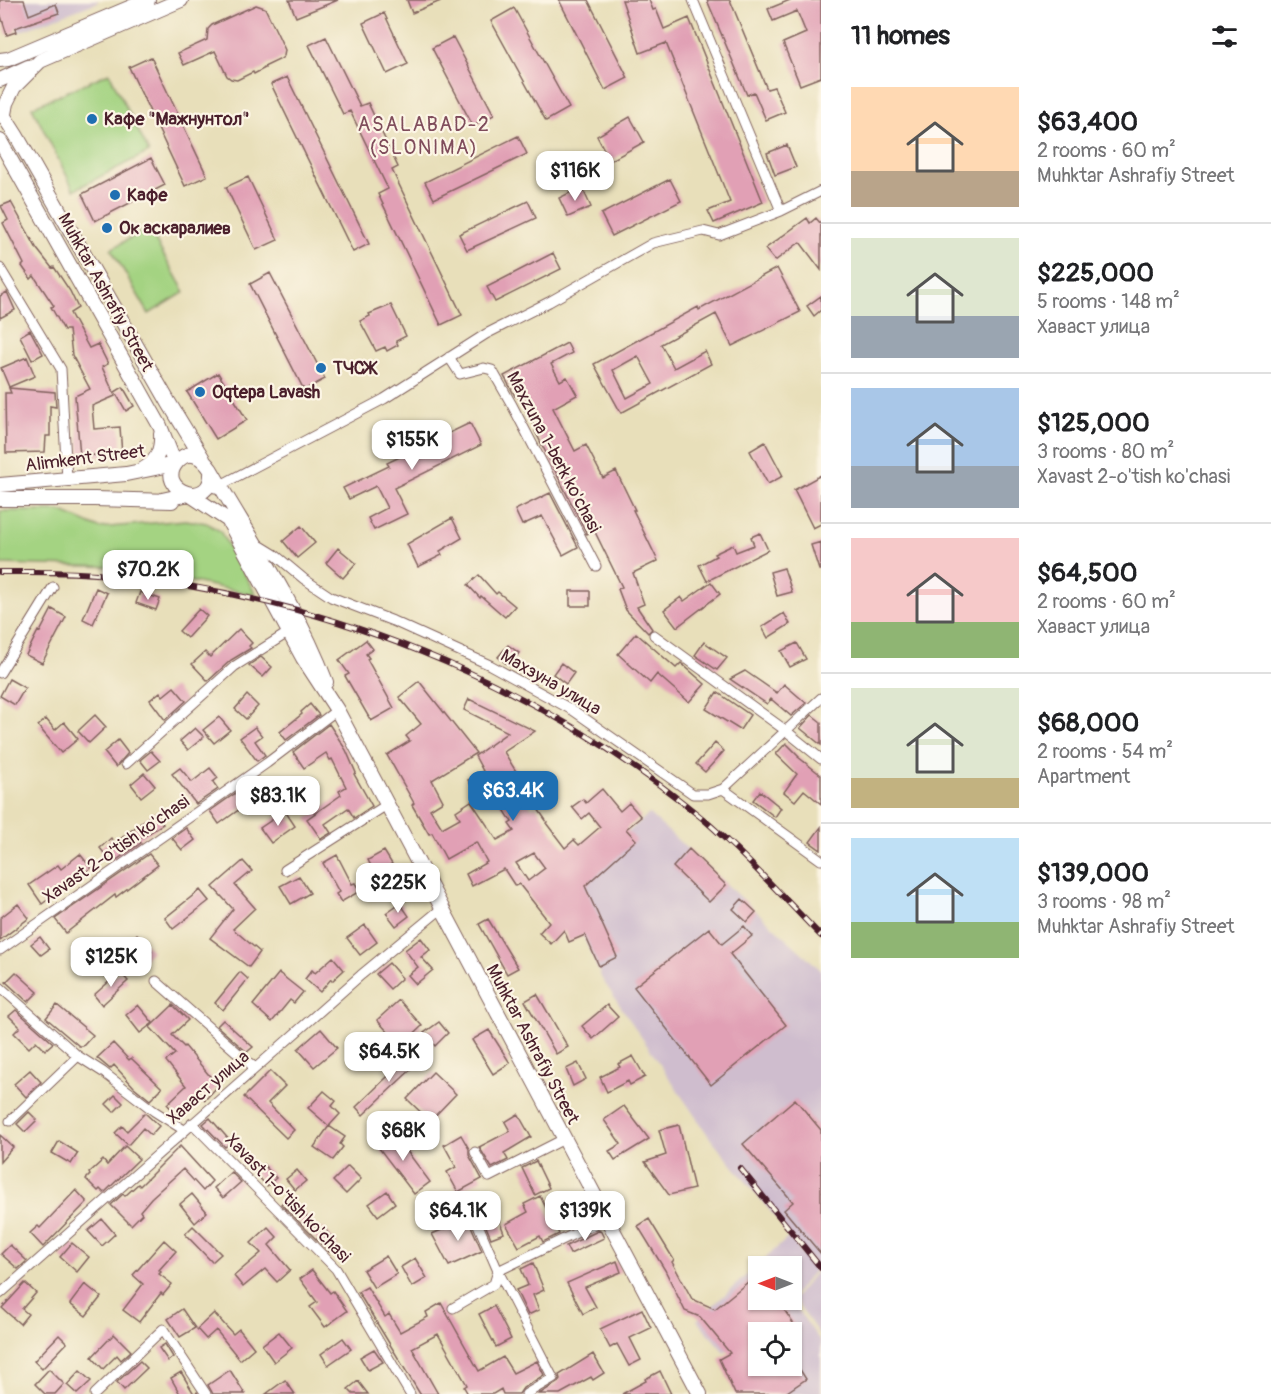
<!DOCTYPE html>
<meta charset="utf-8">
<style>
:root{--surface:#fff;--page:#f6f6f6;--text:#202124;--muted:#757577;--line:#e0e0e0;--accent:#1f6fb2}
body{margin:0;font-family:Pangolin,sans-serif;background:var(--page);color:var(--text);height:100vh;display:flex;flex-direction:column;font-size:22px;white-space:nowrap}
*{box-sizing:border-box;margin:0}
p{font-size:20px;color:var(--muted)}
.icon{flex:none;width:33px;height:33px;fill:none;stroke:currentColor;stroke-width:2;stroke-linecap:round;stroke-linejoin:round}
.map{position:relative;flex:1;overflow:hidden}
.drawer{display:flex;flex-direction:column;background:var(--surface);width:450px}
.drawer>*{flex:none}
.needle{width:39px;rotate:270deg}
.buttons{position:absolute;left:748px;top:1256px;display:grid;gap:12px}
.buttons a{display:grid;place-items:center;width:54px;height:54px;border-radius:0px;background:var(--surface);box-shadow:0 2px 4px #0004;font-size:30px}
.price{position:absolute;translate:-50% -51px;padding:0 14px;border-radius:12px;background:#fff;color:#222;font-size:20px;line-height:39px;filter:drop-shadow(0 2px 3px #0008)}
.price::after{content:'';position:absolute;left:50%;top:36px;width:18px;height:14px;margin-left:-9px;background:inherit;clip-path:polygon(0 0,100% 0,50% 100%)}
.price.current{background:var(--accent);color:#fff}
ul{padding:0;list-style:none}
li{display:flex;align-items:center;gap:18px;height:150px;padding:0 30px}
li+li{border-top:2px solid var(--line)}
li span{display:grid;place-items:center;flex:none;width:168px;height:120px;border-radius:0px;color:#555}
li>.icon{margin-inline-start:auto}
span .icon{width:72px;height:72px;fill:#fffc;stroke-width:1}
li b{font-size:26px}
h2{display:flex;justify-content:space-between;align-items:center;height:72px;padding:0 30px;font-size:26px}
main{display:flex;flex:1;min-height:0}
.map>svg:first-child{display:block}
.industrial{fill:#cfbdce}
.green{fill:#a4d382;stroke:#777956;stroke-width:1.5}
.building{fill:#e1a0b5;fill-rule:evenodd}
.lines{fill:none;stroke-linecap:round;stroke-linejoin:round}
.street-casing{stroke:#81625d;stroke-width:11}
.secondary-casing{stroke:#81625d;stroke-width:16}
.street{stroke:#fff;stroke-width:9}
.secondary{stroke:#fff;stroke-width:14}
.rail-casing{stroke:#4a1f2b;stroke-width:6}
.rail{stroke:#fcf5e5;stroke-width:4;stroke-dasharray:11;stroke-linecap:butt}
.poi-dot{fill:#1f6fb2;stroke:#fcf5e5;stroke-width:2}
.labels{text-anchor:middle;stroke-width:4.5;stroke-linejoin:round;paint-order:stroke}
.poi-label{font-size:18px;font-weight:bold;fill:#4a1f2b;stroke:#fcf5e5;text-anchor:start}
.street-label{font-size:18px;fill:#4a1f2b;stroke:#fcf5e5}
.neighbourhood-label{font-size:20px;letter-spacing:1.5px;fill:#7f4c5b;stroke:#fcf5e5}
</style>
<main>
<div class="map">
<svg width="821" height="1394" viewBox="0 0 821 1394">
<rect width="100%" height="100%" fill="#fcf5e5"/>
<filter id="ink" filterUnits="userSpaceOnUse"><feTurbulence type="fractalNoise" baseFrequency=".0167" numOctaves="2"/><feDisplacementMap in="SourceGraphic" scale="12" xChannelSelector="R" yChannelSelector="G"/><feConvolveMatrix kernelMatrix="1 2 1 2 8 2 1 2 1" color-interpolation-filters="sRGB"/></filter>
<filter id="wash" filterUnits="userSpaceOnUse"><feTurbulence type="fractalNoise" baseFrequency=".008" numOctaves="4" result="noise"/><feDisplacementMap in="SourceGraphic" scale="24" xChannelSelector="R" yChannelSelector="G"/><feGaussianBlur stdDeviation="1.35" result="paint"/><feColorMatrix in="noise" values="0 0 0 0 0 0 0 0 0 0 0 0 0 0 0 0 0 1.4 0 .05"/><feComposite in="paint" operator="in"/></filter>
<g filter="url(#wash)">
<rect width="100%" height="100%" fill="#e8dfba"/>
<!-- industrial -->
<path class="industrial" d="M8 0H97L98 2 19 32Z
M649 814 821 970V1337L794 1299 818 1269 710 1138 602 979 562 888Z
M789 1237 815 1270 792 1297V1266H759V1299H790L821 1342V1394H774L792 1365V1332H759L724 1352 697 1320Z"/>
<!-- green -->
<path class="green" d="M109 73 149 152 74 190 32 107Z
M148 228 185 292 149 314 111 249Z
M0 511H60L99 528 185 520 207 523 220 531 256 595 122 567 0 564Z"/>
<g id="blocks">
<!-- building -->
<path class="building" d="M0 0H24L29 15 56 4 59 13 15 28 16 32 7 35 0 13Z
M289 0H338L296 17Z
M407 0H443L412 13Z
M559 0H588L628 78 605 90Z
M622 0H649L653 10 656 9 664 29 689 18 763 202 714 223 708 211 730 202 666 43 640 53Z
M707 0H730L767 89 774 87 785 112 766 120 754 92 747 95Z
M790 0H821V77L800 85 783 43 806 33 797 11 773 21 768 9Z
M256 5 265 8 278 35 285 50 284 56 281 59 264 67 265 68 254 74 253 72 237 80 231 79 227 76 215 51 184 65 178 53 207 40 208 29 212 25Z
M514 8 569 108 546 121 491 21Z
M384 13 408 64 387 74 363 23Z
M326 37 360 106 368 103 398 167 392 170 462 315 441 325 378 194 388 189 350 111 343 114 309 45Z
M453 37 494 115 473 126 432 48Z
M151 57 207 176 185 186 129 67Z
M287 77 369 244 353 252 271 84Z
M630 117 644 142 610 161 597 136Z
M518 136 527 154 434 199 425 182Z
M787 145 796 167 775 175 767 153Z
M151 158 165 185 95 221 82 194Z
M248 177 278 240 256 250 226 187Z
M670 179 681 201 612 236 601 214Z
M582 187 591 207 568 217 559 198Z
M528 201 536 218 467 250 459 234Z
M11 202 37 249 52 268 54 267 70 291 78 308 70 313 89 348 98 344 108 364 102 367 115 396 92 406 94 429 120 427 122 455 97 457V455L80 456 75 396 90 389 72 355 69 330H64L51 307 54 306 34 276 31 279 22 266 24 264 3 223 8 220 1 206Z
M807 218 810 223 816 218 821 224V270L800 242 775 261 765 249Z
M553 253 561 269 495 302 487 287Z
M777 268 800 312 732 346 716 314 661 344 674 368 705 351 711 364 621 413 594 364 698 307 699 310ZM638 356 653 384 627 398 613 370Z
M270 273 325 379 304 390 250 284Z
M7 292 15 310 0 318V296Z
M821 296V310L814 316 807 306Z
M391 305 406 336 396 341 398 345 387 351 385 347 376 351 360 321 370 316 369 314Z
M30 330 43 354 32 360 20 336Z
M567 343 572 353 551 364 560 381 567 377 577 395 553 408 575 451 586 445 603 478 616 471 635 510H633L658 561 633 573 644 604 637 607 652 629 648 633 626 610 618 589 622 587 594 530 587 534 535 431 537 430 517 395 515 396 504 376Z
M27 357 35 376 9 387 1 368Z
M218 373 247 420 216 439 187 392Z
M123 387 134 406 126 411 115 392Z
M9 388 55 392 56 407 50 406V436H46L45 452 6 453 5 393H11Z
M470 423 481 445 394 488 407 514 374 530 368 518 387 508 376 486 349 499 343 488 389 466 387 463Z
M765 442 783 476 768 484 750 451Z
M821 475V524L813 528 794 490Z
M550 493 578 547 563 555 542 516 522 525 515 510Z
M452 518 462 538 440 551 442 555 418 567 407 544Z
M301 526 315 543 297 558 283 541Z
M760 533 768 550 707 581 699 565 716 556 714 554 733 545 736 552 754 545 751 537Z
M821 542V570H819L811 545Z
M338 548 356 563 343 578 326 563Z
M784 568 792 592 777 596 770 572Z
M479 575 496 594 498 592 515 606 505 617 481 596 480 598 468 585Z
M711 582 720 594 677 627 664 610 681 597 684 601Z
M96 588 107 593 93 624 83 619Z
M570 591H590V606H570Z
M140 592 160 599 156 610 136 603Z
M52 609 66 617 42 663 26 655 38 631 40 632Z
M199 609 207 616 187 638 179 631Z
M784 613 790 624 768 638 762 627Z
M239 629 252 643 249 646 251 648 231 660 208 681 192 664 205 652 210 657Z
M636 633 676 668 681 663 705 684 689 702 657 674 650 683 618 654Z
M366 640 373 649 366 654 369 658 367 659 394 708 371 721 345 676 349 674 339 660Z
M704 642 727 658 717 670 695 655Z
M797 643 806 659 790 667 781 651Z
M508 645 519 653 509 666 498 657Z
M261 657 272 667 263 677 249 665Z
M561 663 574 673 566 684 553 674Z
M745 671 777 693 784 684 806 703 791 716 771 699 767 704 730 679Z
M9 679 25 688 15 705 0 696Z
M419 681 476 753 432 780 443 801 430 809 442 828 460 818 456 811 471 801 497 840 514 831 509 824 512 822 491 789 478 797 468 780 483 771 475 756 508 732 464 710 469 699 535 731 504 752 517 773 512 776 532 808 536 806 547 822 546 823 565 848 574 840 579 845 600 827 589 813 582 819 572 807 583 799 586 803 602 789 620 811 629 803 641 817 626 829 636 840 585 886 617 957 599 966 585 935 569 942 564 930 551 944 539 933 549 922 519 884 515 886 504 869 472 886 466 874 487 862 476 842 446 859 432 833 429 834 412 805 414 803 387 755 410 741 406 736 421 724 399 697ZM534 853 545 868 528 881 516 863Z
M174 687 186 701 165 720 150 700 160 692 163 696Z
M717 692 750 715 740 730 706 709Z
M247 695 258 706 246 719 235 709Z
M310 704 319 715 286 740 280 732 302 714 301 712Z
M95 715 106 727 89 743 78 731Z
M812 715 821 722V745L800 728Z
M219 717 230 730 214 743 203 730Z
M46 719 55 730 64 722 78 739 61 753 38 726Z
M329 724 346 750 356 773 354 774 372 806 354 818 348 808 325 824 331 833 321 839 307 819 341 795 339 791 346 787 332 759 330 760 326 753 304 768 293 752Z
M255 727 262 736 255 741 265 755 257 761 240 738Z
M195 728 204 737 188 750 180 741Z
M118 740 128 753 116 767 104 752Z
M715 743 724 751 705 772 696 764Z
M786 743 799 756 798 757 821 775V804L804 790 795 801 784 792 797 774 776 754Z
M151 751 160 761 148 770 140 760Z
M180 768 192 782 210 768 218 778 213 782 218 789 196 804 172 774Z
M144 773 155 786 141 797 131 784Z
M253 781 262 793 219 824 210 811Z
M760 791 781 808 775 817 753 800Z
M285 811 295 826 271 843 260 828Z
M155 812 163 824 138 840 141 843 112 863 100 848 111 838 115 843Z
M821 827V850L810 842Z
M186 828 195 840 182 850 172 838Z
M689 849 726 885 709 902 673 867Z
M384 851 392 864 375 874 368 860Z
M80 854 91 868 42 904 29 885 58 865 61 869Z
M149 854 158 865 116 897 115 895 66 933 55 919Z
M337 855 352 884 355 883 360 891 341 902 336 894 339 892 323 863Z
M243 861 252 871 235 885 255 908 233 929 260 952 249 967 210 938 233 909 213 887Z
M299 876 310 893 291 904 280 886Z
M200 890 209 901 173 929 165 918Z
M742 899 756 912 747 922 733 909Z
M400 903 409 916 396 926 386 913Z
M18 904 29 918 0 940V918Z
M488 919 518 968 507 974 479 924Z
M365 925 377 942 360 955 347 938Z
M744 926 752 936 730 954 786 1025 711 1085 634 987 709 928 722 944Z
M137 934 152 951 133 970 117 953Z
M40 937 49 949 41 955 31 944Z
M421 938 430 950 421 957 433 970 416 984 408 975 418 967 405 950Z
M333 957 344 970 332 981 331 979 320 992 305 979 312 970 315 973Z
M389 963 402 978 390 989 376 974Z
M16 972 38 992 28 1002 6 982Z
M120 972 128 981 102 1005 94 995Z
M240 972 248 979 223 1010 215 1003Z
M279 973 303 992 294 1003 290 1000 272 1022 253 1005Z
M537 994 568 1047 556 1054 525 1001Z
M399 1000 422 1026 401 1046 377 1020Z
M57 1005 93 1035 83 1046H79L46 1018Z
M138 1005 153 1023 140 1033 126 1015Z
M173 1005 188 1020 172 1035 184 1047 185 1046 218 1086 205 1100 201 1096 178 1116 167 1104 186 1086 166 1061 175 1054 150 1027Z
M607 1005 618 1017 593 1039 582 1026Z
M16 1010 53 1043 45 1050 36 1041 29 1048 14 1033 20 1027 9 1016Z
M223 1020 253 1047 247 1052 217 1026Z
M439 1022 448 1033 435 1046 424 1033Z
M321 1029 337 1048 314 1067 298 1049Z
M489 1030 510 1063 493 1074 472 1040Z
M113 1043 129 1060 131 1058 162 1088 150 1100 134 1087 114 1065 110 1069 97 1058Z
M413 1052 421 1060 363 1115 356 1107Z
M633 1056 645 1077 630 1085 628 1081 607 1092 600 1077 620 1067 618 1064Z
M578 1063 586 1079 573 1086 566 1069Z
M30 1070 41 1082 26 1097 14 1084Z
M270 1071 285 1086 268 1103 294 1130 286 1138 244 1097Z
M433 1072 456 1094 430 1121 407 1099Z
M324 1091 336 1101 332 1106 340 1114 329 1126 345 1137 340 1144 343 1147 333 1160 314 1147 329 1126 308 1108Z
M115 1095 123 1103 114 1112 106 1104Z
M795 1099 821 1130V1254L784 1210 793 1202 743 1144Z
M624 1106 649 1139 615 1160 609 1151 621 1144 604 1120Z
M29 1112 37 1120 25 1132 17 1124Z
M145 1113 159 1126 151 1135 143 1128 128 1145 115 1133 122 1126 127 1131Z
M518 1114 531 1137 504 1153 508 1160 492 1168 479 1147 510 1131 505 1122Z
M210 1118 231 1142 225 1147 203 1124Z
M679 1125 694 1189 669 1195 645 1162 666 1155 659 1130Z
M392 1131 430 1182 414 1194 375 1143Z
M0 1135 13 1147 0 1162Z
M461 1135 469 1149V1155L482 1179 458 1192 447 1172 456 1167 444 1145Z
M59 1141 78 1153 71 1164 52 1153Z
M125 1146 139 1159 104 1193 100 1189 98 1191 86 1179 90 1175 89 1173 103 1160 107 1165Z
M180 1146 212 1181 203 1191 183 1169 151 1198 140 1211 142 1214 131 1225 111 1205 123 1194 125 1196 138 1184 140 1186Z
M536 1161 549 1188 535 1195 522 1168Z
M263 1164 276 1178 267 1186 254 1172Z
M348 1166 361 1179 346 1194 333 1181Z
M297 1170 306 1181 295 1190 286 1179Z
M231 1172 241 1182 223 1198 214 1188Z
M76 1190 87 1202 43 1247 30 1233 38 1226 40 1228Z
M387 1191 395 1203 378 1216 369 1204Z
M192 1194 207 1212 195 1223 180 1204Z
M540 1196 559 1234 543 1242 540 1236 519 1247 506 1224 528 1212 524 1204Z
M289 1197 320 1231 324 1228 338 1246 329 1252 281 1204Z
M496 1212 504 1233 491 1238 482 1217Z
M102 1219 115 1234 102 1246 88 1231Z
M468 1219 482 1251 449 1266 432 1234Z
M649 1219 674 1260 672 1262 692 1299 715 1309 759 1273V1299H777L799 1332H759V1365H797L806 1379 784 1394H735L719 1359 730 1353 700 1317 685 1311 665 1270 638 1226Z
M193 1226 221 1254 212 1262 185 1234Z
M268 1227 277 1237 269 1245 290 1270 277 1282 265 1269 243 1287 234 1276 261 1253 251 1243Z
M600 1230 604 1238 570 1254 566 1246Z
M164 1240 176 1251 159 1270 161 1272 159 1274 172 1284 163 1295 161 1293 139 1322 123 1310 143 1284 133 1275Z
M72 1243 89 1257 77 1272 60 1257Z
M10 1245 27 1261 18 1269 1 1254Z
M386 1256 397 1274 374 1288 363 1270Z
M415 1258 427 1278 412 1287 401 1267Z
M617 1261 621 1272 585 1287 596 1307 583 1314 567 1283Z
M533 1263 544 1290 533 1295 539 1310 528 1315 516 1290 528 1285 521 1269Z
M312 1270 330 1293 333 1291 347 1311 325 1327 310 1307 317 1302 300 1279Z
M25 1283 36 1293 22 1309 28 1314 20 1324 2 1308Z
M85 1284 101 1297 86 1316 70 1304Z
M367 1287 385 1317 389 1314 400 1332 428 1317 426 1312 441 1303 479 1371 503 1357 513 1373 537 1361 544 1375 523 1388 519 1394H503L501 1389 493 1394H468L464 1387 467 1385 438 1334 412 1348 438 1394H420L358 1292Z
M494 1306 511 1339 496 1347 479 1314Z
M182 1309 195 1328 180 1337 168 1319Z
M642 1309 651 1328 630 1338 641 1360 629 1366 617 1344 610 1348 600 1329Z
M214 1313 233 1334 239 1329 254 1348 240 1360 216 1330 206 1339 197 1329Z
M279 1332 292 1348 274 1362 262 1345Z
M114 1334 131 1351 121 1360 117 1355 103 1369 92 1357Z
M59 1335 67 1343 42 1369 34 1361Z
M343 1338 351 1349 328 1365 321 1354Z
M165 1344 173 1357 168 1361 159 1348Z
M374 1349 383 1362 368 1370 360 1357Z
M593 1354 604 1373 593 1380 591 1377 560 1394H539L557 1383 560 1379 559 1375Z
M140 1361 147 1368 124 1390 117 1382Z
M49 1369 64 1384 55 1394H45L35 1384Z
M230 1370 245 1394H213L208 1385Z
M80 1371 91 1381 77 1394 67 1385Z
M660 1371 671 1394H622L646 1381 645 1379Z
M181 1372 194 1394 197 1392 198 1394H180L171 1378Z
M285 1380 295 1394H266Z
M358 1381 368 1394H353L348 1389Z"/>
</g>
</g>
<g filter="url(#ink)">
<use href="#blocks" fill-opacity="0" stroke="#81625d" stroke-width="1.5"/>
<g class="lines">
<!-- street casing -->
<g class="street-casing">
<path id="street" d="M693 0 781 211
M0 268 61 369 67 480
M449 357 460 374 484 368 492 370 512 405 596 566
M215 488 384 399 486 334 549 302 653 243 703 231 719 235 781 211 821 191
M256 543 274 554 304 579 331 597 393 621 490 665 574 711 693 794H708L723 789 821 860
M654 635 785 730 821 759
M0 673 53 587
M126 764 235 666 289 632
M723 789 821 698
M285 870 388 804
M0 950 267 763 337 710
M156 981 255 1068
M0 987 78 1056 103 1072 154 1111 184 1130
M10 1121 78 1056
M192 1123 336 1269 410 1394
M475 1152 489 1177 564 1139
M473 1213 498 1271 553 1378 526 1394
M0 1294 361 975 441 909
M453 1308 494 1284 498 1271 607 1218
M95 1394 163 1329 206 1394"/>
</g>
<!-- secondary casing -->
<g class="secondary-casing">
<path id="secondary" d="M0 60 8 59 148 0
M0 80 28 67
M0 110 16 135 169 403 203 459
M4 114 6 103 14 87 40 61 181 0
M0 141 160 426 175 464 126 474 0 485
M142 470C157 462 162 450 161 434
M211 470C214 513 153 490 177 462 190 447 203 458 211 470 251 539 298 608 326 682
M0 499H94L172 501
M162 500 189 494 228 520 303 658 337 710 700 1394"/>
</g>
<!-- street -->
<use href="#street" class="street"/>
<!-- secondary -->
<use href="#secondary" class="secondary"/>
<!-- rail casing -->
<g class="rail-casing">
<path id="rail" d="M0 572C36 572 72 571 107 575 325 597 531 678 702 818 744 854 782 896 821 936
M740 1168 821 1268"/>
</g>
<!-- rail -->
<use href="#rail" class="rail"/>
</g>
</g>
<!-- markers -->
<g class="poi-dot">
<circle cx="92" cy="119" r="6"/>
<circle cx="115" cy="195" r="6"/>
<circle cx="107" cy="228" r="6"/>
<circle cx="321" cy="368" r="6"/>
<circle cx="200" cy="392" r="6"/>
</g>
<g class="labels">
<!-- poi labels -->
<g class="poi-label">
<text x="104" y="125">Кафе "Мажнунтол"</text>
<text x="127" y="201">Кафе</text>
<text x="119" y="234">Ок аскаралиев</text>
<text x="333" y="374">ТЧСЖ</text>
<text x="212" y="398">Oqtepa Lavash</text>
</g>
<!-- street labels -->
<g class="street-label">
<text transform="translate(106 292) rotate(61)" y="6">Muhktar Ashrafiy Street</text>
<text transform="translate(554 452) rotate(62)" y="6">Maxzuna 1-berk ko'chasi</text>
<text transform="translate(85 458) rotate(-7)" y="6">Alimkent Street</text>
<text transform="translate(551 682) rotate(30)" y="6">Махзуна улица</text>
<text transform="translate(116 849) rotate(-35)" y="6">Xavast 2-o'tish ko'chasi</text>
<text transform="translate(533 1044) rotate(62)" y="6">Muhktar Ashrafiy Street</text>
<text transform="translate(208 1087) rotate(-41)" y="6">Хаваст улица</text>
<text transform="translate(288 1198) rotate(46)" y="6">Xavast 1-o'tish ko'chasi</text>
</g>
<!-- neighbourhood labels -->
<g class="neighbourhood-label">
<text x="424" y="131">ASALABAD-2<tspan x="424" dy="23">(SLONIMA)</tspan></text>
</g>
</g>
</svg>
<div class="buttons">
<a><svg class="needle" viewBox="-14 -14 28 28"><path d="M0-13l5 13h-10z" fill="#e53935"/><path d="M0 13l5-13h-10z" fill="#757577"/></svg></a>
<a><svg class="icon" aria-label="locate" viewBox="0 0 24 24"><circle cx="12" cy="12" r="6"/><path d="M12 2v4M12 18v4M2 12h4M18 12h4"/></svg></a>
</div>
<b class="price" style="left:575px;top:202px">$116K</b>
<b class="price" style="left:412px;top:471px">$155K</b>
<b class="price" style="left:148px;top:601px">$70.2K</b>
<b class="price current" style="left:513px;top:822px">$63.4K</b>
<b class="price" style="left:278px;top:827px">$83.1K</b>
<b class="price" style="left:398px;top:914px">$225K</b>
<b class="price" style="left:111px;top:988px">$125K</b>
<b class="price" style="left:389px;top:1083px">$64.5K</b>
<b class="price" style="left:403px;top:1162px">$68K</b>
<b class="price" style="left:458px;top:1242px">$64.1K</b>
<b class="price" style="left:585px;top:1242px">$139K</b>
</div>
<section class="drawer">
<h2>11 homes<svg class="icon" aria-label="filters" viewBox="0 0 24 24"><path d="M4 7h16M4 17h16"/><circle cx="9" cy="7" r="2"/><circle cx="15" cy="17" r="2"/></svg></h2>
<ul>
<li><span style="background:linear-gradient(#ffd9b3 70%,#b9a48a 0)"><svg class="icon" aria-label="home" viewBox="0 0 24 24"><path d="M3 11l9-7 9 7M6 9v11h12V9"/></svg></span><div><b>$63,400</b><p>2 rooms · 60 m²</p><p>Muhktar Ashrafiy Street</p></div></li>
<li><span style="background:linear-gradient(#dfe7d0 65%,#9aa5b1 0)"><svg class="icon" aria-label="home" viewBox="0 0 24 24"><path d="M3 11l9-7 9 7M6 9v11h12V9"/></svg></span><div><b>$225,000</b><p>5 rooms · 148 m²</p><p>Хаваст улица</p></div></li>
<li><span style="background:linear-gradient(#a9c7e8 65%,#9aa5b1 0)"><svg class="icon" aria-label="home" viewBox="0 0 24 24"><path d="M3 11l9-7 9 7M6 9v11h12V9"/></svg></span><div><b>$125,000</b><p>3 rooms · 80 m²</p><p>Xavast 2-o'tish ko'chasi</p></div></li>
<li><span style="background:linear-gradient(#f6c9c9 70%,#8fb573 0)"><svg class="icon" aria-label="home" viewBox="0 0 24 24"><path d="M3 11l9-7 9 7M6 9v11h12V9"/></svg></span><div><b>$64,500</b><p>2 rooms · 60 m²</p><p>Хаваст улица</p></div></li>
<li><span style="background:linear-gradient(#dfe7d0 75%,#c2b280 0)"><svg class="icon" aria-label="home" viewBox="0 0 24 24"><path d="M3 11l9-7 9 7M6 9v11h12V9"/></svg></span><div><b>$68,000</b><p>2 rooms · 54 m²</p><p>Apartment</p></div></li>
<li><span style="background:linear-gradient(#bfe0f5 70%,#8fb573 0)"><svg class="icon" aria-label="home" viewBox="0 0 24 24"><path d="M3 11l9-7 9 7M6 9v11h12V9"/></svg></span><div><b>$139,000</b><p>3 rooms · 98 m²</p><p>Muhktar Ashrafiy Street</p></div></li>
</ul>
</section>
</main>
